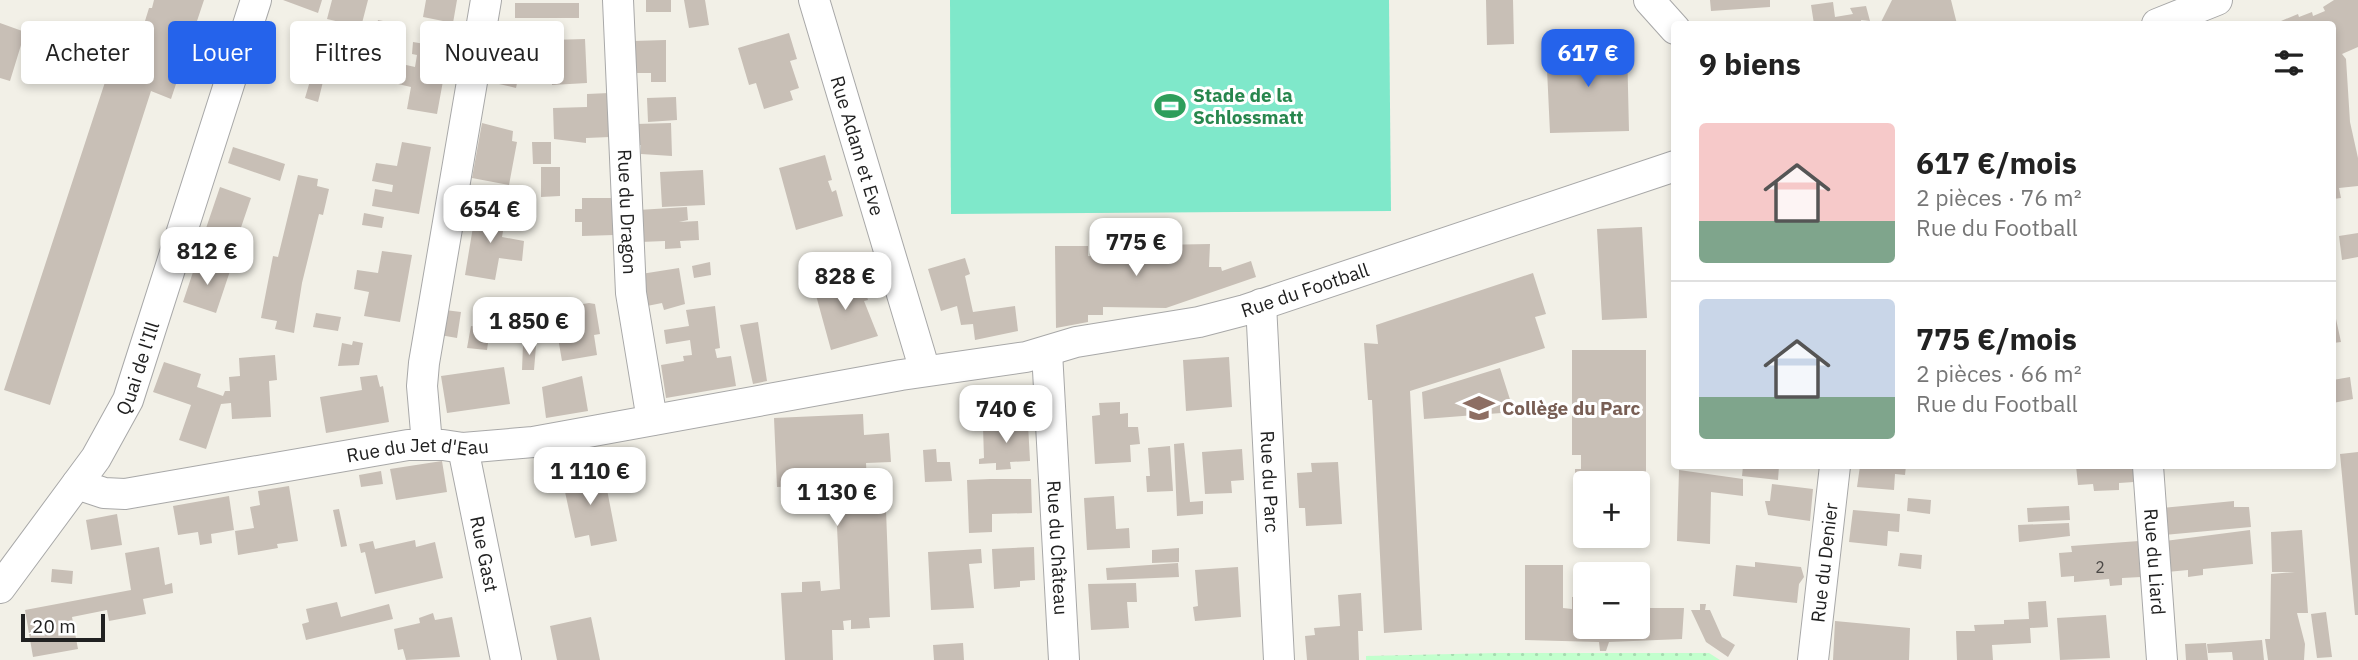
<!DOCTYPE html>
<html lang="fr">
<meta charset="utf-8">
<style>
:root{--surface:#fff;--page:#f2f2f2;--text:#222;--muted:#767676;--line:#e0e0e0;--accent:#2563eb}
body{margin:0;font-family:"IBM Plex Sans",sans-serif;background:var(--page);color:var(--text);height:100vh;display:flex;flex-direction:column;font-size:26px;white-space:nowrap}
*{box-sizing:border-box;margin:0}
p{font-size:23px;color:var(--muted)}
.icon{flex:none;width:38px;height:38px;fill:none;stroke:currentColor;stroke-width:2;stroke-linecap:round;stroke-linejoin:round}
.map{position:relative;flex:1;overflow:hidden}
.drawer{position:absolute;left:1671px;top:21px;width:665px;height:448px;display:flex;flex-direction:column;background:var(--surface);border-radius:7px;box-shadow:0 4px 10px #0003}
.drawer>*{flex:none}
.hud{position:absolute;left:21px;top:21px;width:665px;height:63px;display:flex;gap:14px}
.fabs{position:absolute;left:1573px;top:471px;display:grid;gap:14px}
.fabs a{display:grid;place-items:center;width:77px;height:77px;border-radius:7px;background:var(--surface);box-shadow:0 4px 10px #0003;font-size:35px}
.scale{position:absolute;left:21px;bottom:18px;width:84px;box-sizing:border-box;padding-left:7px;border:4px solid #212121;border-top:0;font-size:19px;line-height:24px;white-space:nowrap;color:#212121;-webkit-text-stroke:5px #fff;paint-order:stroke}
.price{position:absolute;translate:-50% -60px;padding:0 16px;border-radius:14px;background:#fff;color:#222;font-size:23px;line-height:46px;filter:drop-shadow(0 2px 4px #0008)}
.price::after{content:'';position:absolute;left:50%;top:42px;width:21px;height:16px;margin-left:-10px;background:inherit;clip-path:polygon(0 0,100% 0,50% 100%)}
.price.active{background:var(--accent);color:#fff}
ul{padding:0;list-style:none}
li{display:flex;align-items:center;gap:21px;height:175px;padding:0 28px}
li+li{border-top:2px solid var(--line)}
li span{display:grid;place-items:center;flex:none;width:196px;height:140px;border-radius:7px;color:#555}
li>.icon{margin-inline-start:auto}
span .icon{width:84px;height:84px;fill:#fffc;stroke-width:1}
li b{font-size:30px}
h2{display:flex;justify-content:space-between;align-items:center;height:84px;padding:0 28px;font-size:30px}
.chip{padding:0 24px;border-radius:7px;background:var(--surface);box-shadow:0 4px 10px #0003;font-size:24px;line-height:63px}
.chip.active{background:var(--accent);color:#fff}
.map>svg:first-child{display:block}
.park{fill:url(#park-dots)}
.pitch{fill:#7fe8ca}
.building{fill:#c8bfb6}
.lines{fill:none;stroke-linecap:round;stroke-linejoin:round}
.minor-casing{stroke:#a8a8a8;stroke-width:32}
.minor{stroke:#fff;stroke-width:30}
.labels{text-anchor:middle;stroke-width:6;stroke-linejoin:round;paint-order:stroke}
.number-label{font-size:16px;fill:#4b4846}
.leisure-label{font-size:19px;font-weight:bold;fill:#27864d;stroke:#fff;text-anchor:start}
.street-label{font-size:19px;fill:#212121;stroke:#fff}
.education-label{font-size:19px;font-weight:bold;fill:#785e54;stroke:#fff;text-anchor:start}
</style>
<div class="map">
<svg width="2358" height="660" viewBox="0 0 2358 660">
<defs>
<pattern id="park-dots" width="8" height="8" patternUnits="userSpaceOnUse" patternTransform="scale(1.75)"><rect width="8" height="8" fill="#c2ffcd"/><path d="M2 2h.1M6 6h.1" fill="none" stroke="#a6dab0" stroke-width="1.8" stroke-linecap="round"/></pattern>
</defs>
<rect width="100%" height="100%" fill="#f2f0e7"/>
<!-- park -->
<path class="park" d="M1496 653H1709L1720 660H1366V656Z"/>
<!-- pitch -->
<path class="pitch" d="M950 0H1389L1391 211 951 214Z"/>
<!-- building -->
<path class="building" d="M154 0H204L171 99 151 91 50 405 4 390 107 76 126 83 149 8H152Z
M283 0H322L318 13Z
M332 0H368L361 27 327 19Z
M426 0H457L453 23 423 17Z
M646 0H671V12H646Z
M684 0H705L709 25 689 28Z
M1486 0H1513L1514 44 1487 45Z
M1710 0H1770V7L1711 11Z
M1892 0H1951L1957 24H1880Z
M2334 0H2358V47L2342 54 2346 59 2350 122 2358 158V186L2339 188 2341 198 2333 199V24H2282L2281 21 2298 14 2299 17 2312 12 2313 16 2325 11 2323 7Z
M1833 2 1835 17 1853 14 1850 8 1866 6 1870 21 1861 20 1862 24H1814L1811 5Z
M515 3H579V18H515Z
M378 20 398 24 395 37 375 33Z
M0 23 25 32 10 81 0 78Z
M789 33 797 59 790 61 799 88 790 91 793 100 764 109 756 83 749 85 738 48Z
M585 39 587 83 552 85 550 40Z
M303 40 319 45 312 65 297 60Z
M666 40V82H651V73H634L633 41Z
M413 42 449 48 437 114 407 109 411 87 389 82 393 62 415 67 417 55 412 54Z
M1627 46 1629 131 1550 133 1546 48Z
M319 50 330 53 318 102 305 98Z
M501 71 519 74 516 88 499 84Z
M609 93 610 137 586 138V143L554 139 553 108 587 107V94Z
M676 97 677 120 648 122 647 98Z
M482 123 513 131 512 141 517 142 509 185 472 178Z
M671 123 672 156 641 154V145H636V124Z
M402 142 431 147 419 214 372 206 375 189 392 192 393 185 372 181 376 163 397 166Z
M532 142H551V164H533Z
M233 147 285 164 280 181 228 163Z
M825 155 832 180 828 181 832 192 836 190 843 216 796 230 779 168Z
M541 167H560V196L541 197Z
M703 170 705 205 662 207 660 172Z
M298 175 318 179 317 186 329 189 323 215 319 214 302 283 294 333 275 329 277 321 261 318 273 256 278 257Z
M220 187 251 198 233 251 202 240Z
M582 198H613L614 235 582 236V222H575V209H582Z
M687 207 688 220 679 222 698 221 699 240 680 241 681 248 665 249V241L640 242 638 210Z
M476 209 506 214 502 237 524 241 522 261 499 258 495 280 465 275Z
M364 213 384 217 382 228 362 225Z
M1642 227 1647 318 1602 320 1597 229Z
M2358 233V257L2342 260 2339 236Z
M1210 244 1209 267H1221L1222 271 1251 261 1256 277 1166 308 1103 307V315H1088V322L1056 328 1055 246H1088V256L1101 257V246Z
M382 251 412 255 400 322 364 316 369 292 354 289 357 270 378 273Z
M965 258 970 274 965 276 973 312 1015 306 1018 331 975 340 973 324 961 325 957 306 941 311 928 269Z
M208 261 231 268 216 313 183 302 194 269 204 272Z
M710 262 711 275 694 278 692 266Z
M679 268 685 304 664 310 662 303 647 306 641 274Z
M1533 273 1546 314 1535 317 1545 348 1410 391 1422 630 1384 633 1372 400H1368L1364 343 1378 344 1376 325Z
M860 274 868 300 864 301 878 336 831 350 814 288Z
M589 303 595 304 600 334 594 335 597 355 562 361 553 309Z
M715 306 720 348 715 349 717 358 731 356 736 386 666 398 661 365 684 361 683 356 692 355 690 340 666 344 664 330 689 326 686 310Z
M445 310 461 312 457 338 440 335Z
M316 313 341 317 338 331 313 327Z
M2336 319 2341 342 2333 343V320Z
M758 322 767 381 753 384 740 325Z
M471 326 490 329 487 350 467 348Z
M353 341 363 343 359 365 338 366 342 343 352 345Z
M523 344 536 346 534 370H522Z
M1572 350H1646V529H1638V483H1586V529L1575 528V469H1581V455H1572Z
M275 355 277 380 269 381 271 417 232 419 231 403 221 404 206 449 179 440 191 405 153 392 164 362 201 374 197 387 223 396 225 391H230L229 377 240 376 239 358Z
M1229 357 1232 407 1186 411 1183 360Z
M504 367 510 404 447 413 441 376Z
M1500 368 1514 412 1424 419 1422 392Z
M377 375 380 387 383 386 389 422 326 433 320 397 362 390 360 377Z
M582 376 588 411 546 418 542 387Z
M2350 377 2353 399 2333 403V380Z
M1120 402V414L1128 413V427H1138L1140 444 1130 445 1131 462 1095 464 1092 416 1100 415 1099 403Z
M863 414 864 435 889 433 891 462 866 463 867 483H885L890 617 869 618 870 628 851 629V620L843 621 844 630H832L833 660H785L781 593 802 592V582L820 581 821 591 840 589 835 485 777 487 774 418Z
M1028 424 1030 461 1010 462 1011 469 996 470V463L979 464V459L984 458 983 427Z
M1184 443 1190 502 1203 501V514L1177 516 1174 444Z
M1170 446 1173 491 1147 492 1146 476H1150L1148 448Z
M936 449 937 462H950L952 481 925 482 923 450Z
M1242 449 1244 480 1231 481 1232 493 1205 494 1202 452Z
M2358 452V615H2355L2340 454Z
M442 461 447 492 396 500 390 469Z
M1338 462 1342 524 1306 526 1305 508H1299L1297 473 1312 472 1311 463Z
M1743 466H1779L1778 480 1742 476Z
M1860 466H1906L1905 475 1895 474 1894 490 1857 487Z
M2076 466H2133L2134 482 2119 483V490L2094 491 2093 484 2078 485Z
M603 469 617 541 591 546 589 535 575 538 562 478Z
M1679 470 1743 479V496L1711 492 1710 544 1677 541Z
M381 471 383 484 361 487 359 475Z
M990 479H1031L1032 513 992 514V532L969 533 967 480Z
M1772 484 1813 489 1810 521 1768 515 1765 501H1770Z
M289 486 298 541 277 544 278 548 238 555 235 531 254 528 250 507 260 505 258 491Z
M229 496 234 530 211 534 212 543 200 545 198 532 178 535 173 506Z
M1114 496 1116 529 1129 528 1130 548 1087 550 1084 498Z
M1908 498 1931 500 1930 514 1907 511Z
M2234 501V507H2249L2251 527 2164 535 2162 508Z
M2069 506 2070 520 2028 522 2027 508Z
M339 509 347 546 341 547 333 510Z
M1853 510 1900 514 1899 532 1888 531 1887 546 1849 542Z
M117 514 122 545 91 550 86 520Z
M2069 523 2070 536 2019 542 2018 525Z
M2250 530 2253 564 2203 569V575L2188 577V570L2167 572 2165 541Z
M2302 530 2308 613H2297L2305 644 2304 660H2268L2265 639H2270L2271 574 2295 572H2272L2271 532Z
M415 540 416 547 435 542 443 578 375 594 365 552 361 553 359 544 373 541 375 549Z
M2139 541 2141 577 2122 578V585L2110 586 2109 579 2074 582V576L2061 577 2059 553 2072 552 2071 546Z
M159 547 165 585 172 583 173 593 143 599 146 614 109 621 107 610 72 617 78 649 33 657 25 610 131 590 125 553Z
M1034 547 1035 580 1020 581V587L994 589 992 549Z
M1179 548V562L1152 563V550Z
M981 549 982 563 969 564 974 608 931 610 928 552Z
M1900 553 1922 555 1921 569 1898 566Z
M1755 562 1801 567 1804 577 1799 584 1797 603 1733 596 1736 565 1755 567Z
M1178 563 1179 577 1107 580 1106 568Z
M1525 565H1563V608L1572 609V597L1583 596 1586 626H1638V608H1684L1682 639 1609 642 1606 651H1600L1599 642 1525 640Z
M1238 567 1241 617 1195 621 1193 607 1198 606 1195 570Z
M52 569 73 571 72 584 51 582Z
M1136 583 1137 602H1127L1129 628 1091 630 1088 584Z
M1361 593 1363 631H1358L1359 660H1307L1305 636 1315 635 1314 628 1340 626 1338 595Z
M2046 601 2048 627 2030 628 2031 643 1992 645 1993 660H1957L1956 631H1975L1974 625 2004 624V620L2029 619 2028 602Z
M337 602 341 617 389 604 393 619 306 640 302 624 309 622 306 609Z
M1700 604H1706L1705 610H1710L1722 637 1735 645 1728 657 1706 642 1691 610H1700Z
M2326 612 2332 657 2317 658 2311 614Z
M433 613 435 620 452 617 460 657 406 660 403 649 398 650 394 629 420 623 419 618Z
M2106 615 2110 658 2060 660 2057 618Z
M591 617 600 660H557L550 626Z
M1835 621 1910 628 1909 660H1833Z
M2262 640 2264 660H2233L2232 652 2208 653 2207 644Z
M963 643 964 660H934L933 645Z
M2206 643 2208 660H2186L2185 644Z"/>
<g class="lines">
<!-- minor casing -->
<g class="minor-casing">
<g id="minor">
<path id="s1" d="M618 0 631 293 652 420"/>
<path id="s2" d="M814 0 925 371"/>
<path d="M1649 0 1675 29"/>
<path d="M2157 24 2217 0"/>
<path id="s3" d="M1261 304 1279 660"/>
<path id="s4" d="M1047 352 1064 660"/>
<path d="M427 444 422 386 424 363 486 0"/>
<path id="s5" d="M463 448 506 660"/>
<path id="s6" d="M2148 466 2162 660"/>
<path id="s7" d="M77 484 104 493 125 494 408 445H443L463 448 533 442 901 375 1026 357 1076 342 1199 322 1245 310 1675 166"/>
<path id="s8" d="M0 588 96 458 128 400 256 0"/>
<path id="s9" d="M1813 660 1835 466"/>
</g>
</g>
<!-- minor -->
<use href="#minor" class="minor"/>
</g>
<!-- icons -->
<defs>
<g id="stadium-bare" transform="scale(2.415)"><path d="M0-5a6.5 5 0 1 0 0 10a6.5 5 0 1 0 0-10ZM-3.5-1.8h7v3.6h-7Z" fill="#2e9e5b" stroke="#fff" stroke-width="2.5" paint-order="stroke"/></g>
<g id="school-bare" transform="scale(2.415)"><path d="M0-5L7-2L0 1L-7-2ZM-4 1L0 2.5L4 1V4Q0 6-4 4Z" fill="#8d6e63" stroke="#fff" stroke-width="2.5" paint-order="stroke"/></g>
</defs>
<g fill-rule="evenodd">
<use href="#stadium-bare" x="1170" y="106"/>
<use href="#school-bare" x="1479" y="408"/>
</g>
<g class="labels">
<!-- number labels -->
<g class="number-label">
<text x="2100" y="573">2</text>
</g>
<!-- leisure labels -->
<g class="leisure-label">
<text x="1193" y="102">Stade de la<tspan x="1193" dy="22">Schlossmatt</tspan></text>
</g>
<!-- street labels -->
<g class="street-label">
<text dy="7" stroke="none"><textPath href="#s2" startOffset="152">Rue Adam et Eve</textPath></text>
<text dy="7" stroke="none"><textPath href="#s1" startOffset="212">Rue du Dragon</textPath></text>
<text dy="7" stroke="none"><textPath href="#s7" startOffset="1250">Rue du Football</textPath></text>
<text dy="7" stroke="none"><textPath href="#s8" startOffset="261">Quai de l'Ill</textPath></text>
<text dy="7" stroke="none"><textPath href="#s7" startOffset="346">Rue du Jet d'Eau</textPath></text>
<text dy="7" stroke="none"><textPath href="#s3" startOffset="178">Rue du Parc</textPath></text>
<text dy="7" stroke="none"><textPath href="#s4" startOffset="196">Rue du Château</textPath></text>
<text dy="7" stroke="none"><textPath href="#s5" startOffset="108">Rue Gast</textPath></text>
<text dy="7" stroke="none"><textPath href="#s9" startOffset="98">Rue du Denier</textPath></text>
<text dy="7" stroke="none"><textPath href="#s6" startOffset="96">Rue du Liard</textPath></text>
</g>
<!-- education labels -->
<g class="education-label">
<text x="1502" y="415">Collège du Parc</text>
</g>
</g>
</svg>
<div class="fabs">
<a>+</a>
<a>−</a>
</div>
<div class="scale">20 m</div>
<b class="price active" style="left:1588px;top:89px">617 €</b>
<b class="price" style="left:490px;top:245px">654 €</b>
<b class="price" style="left:1136px;top:278px">775 €</b>
<b class="price" style="left:207px;top:287px">812 €</b>
<b class="price" style="left:845px;top:312px">828 €</b>
<b class="price" style="left:529px;top:357px">1 850 €</b>
<b class="price" style="left:1006px;top:445px">740 €</b>
<b class="price" style="left:590px;top:507px">1 110 €</b>
<b class="price" style="left:837px;top:528px">1 130 €</b>
<div class="hud">
<a class="chip">Acheter</a>
<a class="chip active">Louer</a>
<a class="chip">Filtres</a>
<a class="chip">Nouveau</a>
</div>
<section class="drawer">
<h2>9 biens<svg class="icon" aria-label="filters" viewBox="0 0 24 24"><path d="M4 7h16M4 17h16"/><circle cx="9" cy="7" r="2"/><circle cx="15" cy="17" r="2"/></svg></h2>
<ul>
<li><span style="background:linear-gradient(#f6c9c9 70%,#7fa58c 0)"><svg class="icon" aria-label="home" viewBox="0 0 24 24"><path d="M3 11l9-7 9 7M6 9v11h12V9"/></svg></span><div><b>617 €/mois</b><p>2 pièces · 76 m²</p><p>Rue du Football</p></div></li>
<li><span style="background:linear-gradient(#c9d6e8 70%,#7fa58c 0)"><svg class="icon" aria-label="home" viewBox="0 0 24 24"><path d="M3 11l9-7 9 7M6 9v11h12V9"/></svg></span><div><b>775 €/mois</b><p>2 pièces · 66 m²</p><p>Rue du Football</p></div></li>
</ul>
</section>
</div>
